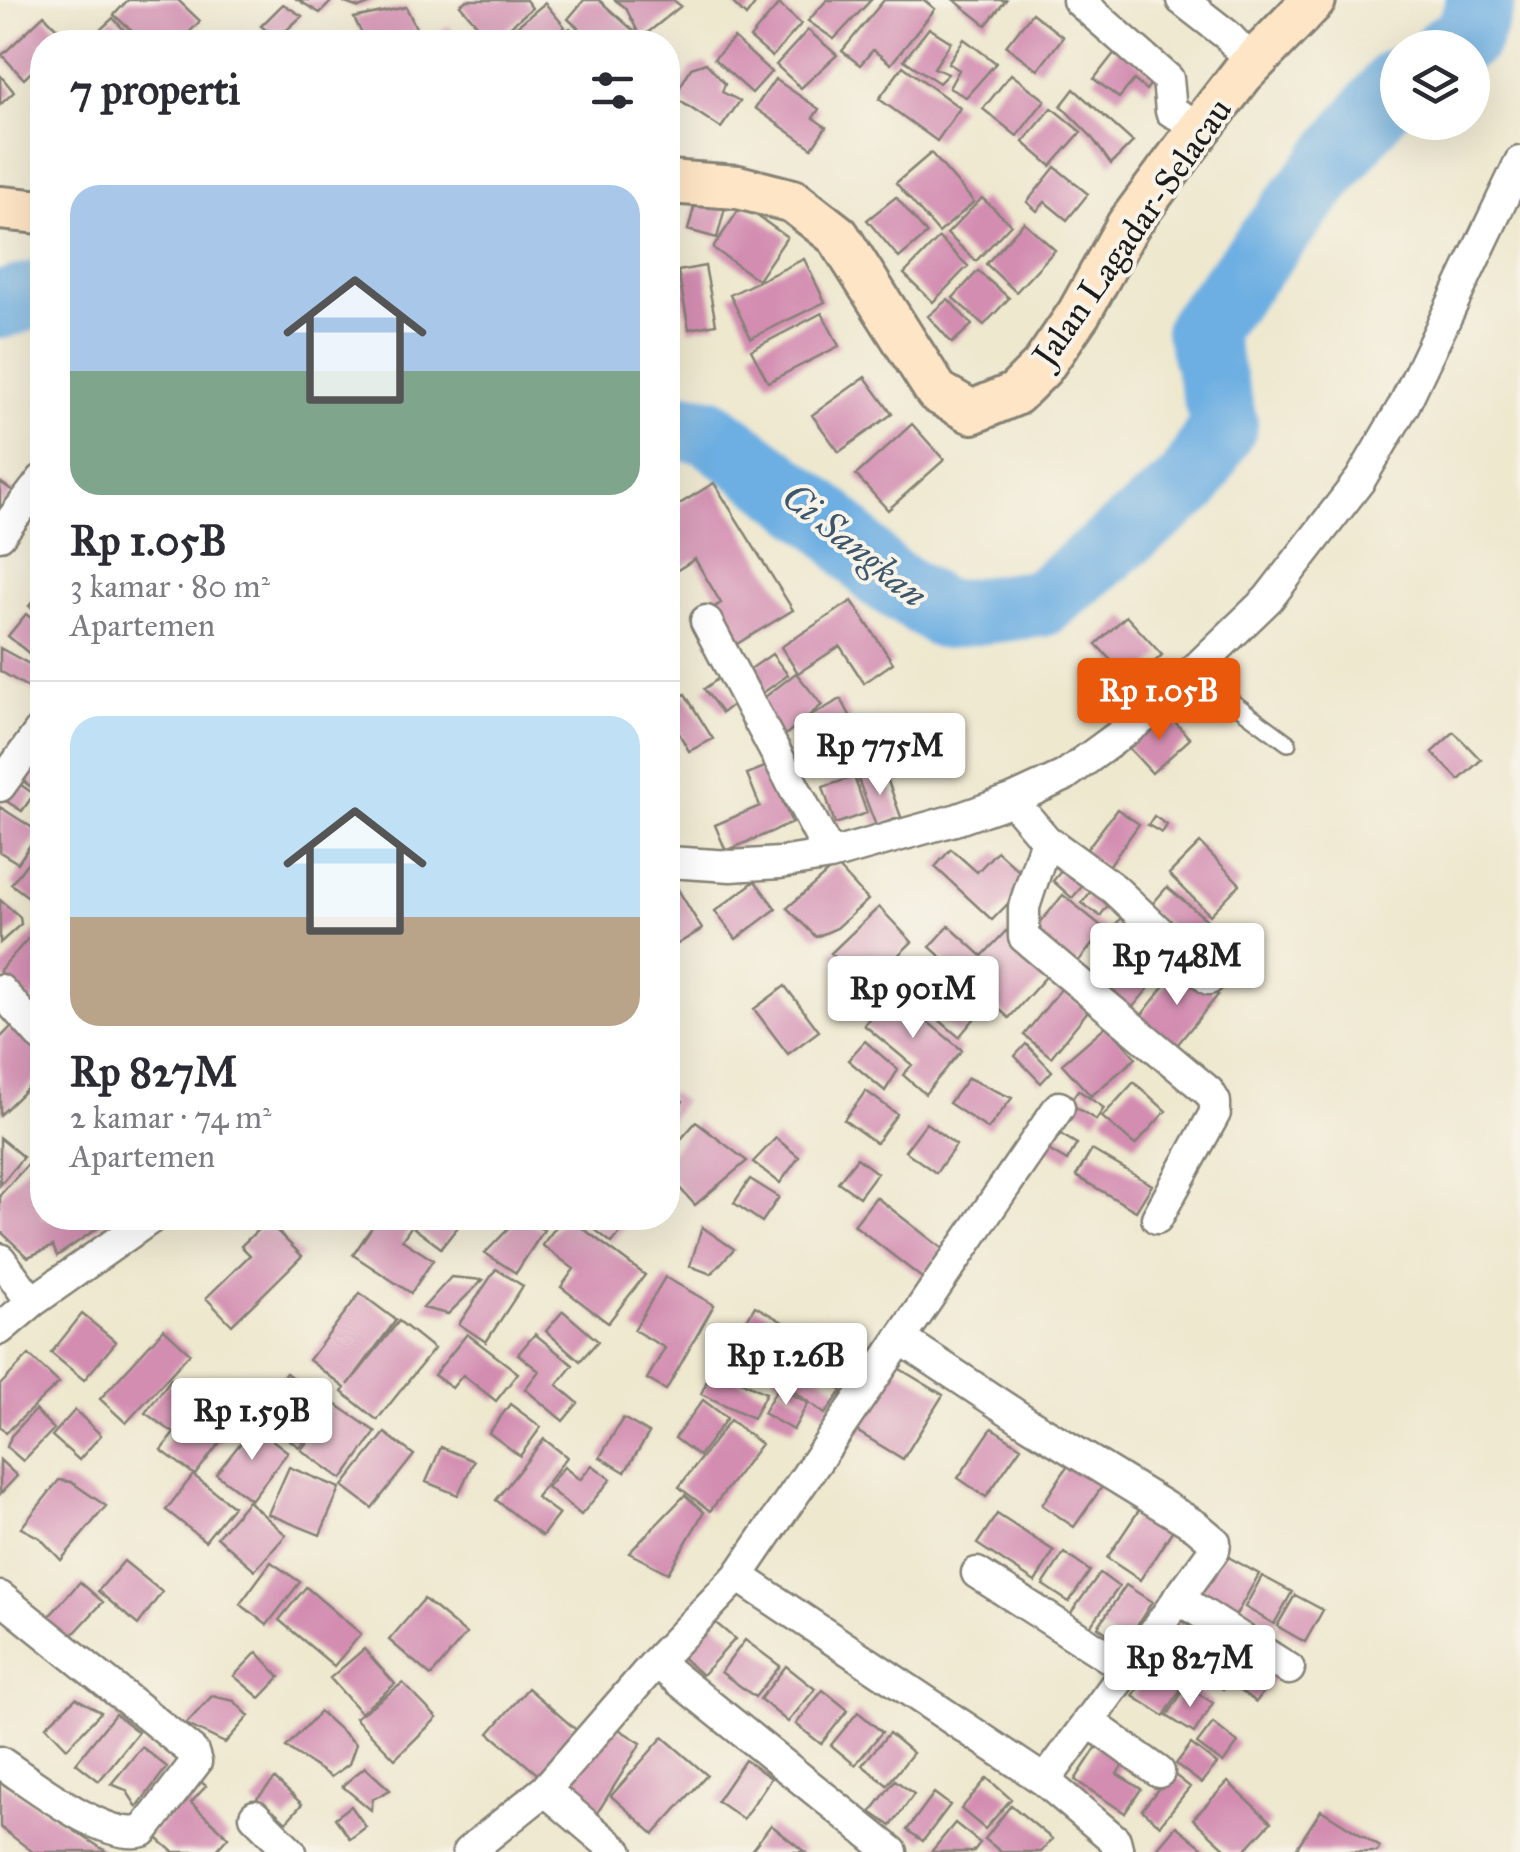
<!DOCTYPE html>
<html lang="id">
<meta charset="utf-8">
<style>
:root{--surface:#fff;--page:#f2f2f3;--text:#2b2b33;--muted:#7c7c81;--line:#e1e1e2;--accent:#ea580c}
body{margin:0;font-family:"IM FELL Great Primer",serif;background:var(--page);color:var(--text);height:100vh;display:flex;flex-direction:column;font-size:38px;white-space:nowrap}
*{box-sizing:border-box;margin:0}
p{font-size:32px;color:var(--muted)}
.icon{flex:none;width:55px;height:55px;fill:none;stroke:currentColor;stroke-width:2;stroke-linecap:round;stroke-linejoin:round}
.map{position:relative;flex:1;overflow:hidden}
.panel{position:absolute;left:30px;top:30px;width:650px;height:1200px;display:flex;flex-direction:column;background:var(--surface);border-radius:40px;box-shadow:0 10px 40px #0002}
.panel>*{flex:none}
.buttons{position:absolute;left:1380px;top:30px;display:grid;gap:20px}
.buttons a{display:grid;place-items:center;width:110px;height:110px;border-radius:50%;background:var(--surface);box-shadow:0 10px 40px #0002;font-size:50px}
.price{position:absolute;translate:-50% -85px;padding:0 22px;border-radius:10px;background:#fff;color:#222;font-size:32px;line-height:65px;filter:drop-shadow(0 2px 5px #0008)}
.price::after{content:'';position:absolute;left:50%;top:60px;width:30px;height:22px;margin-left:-15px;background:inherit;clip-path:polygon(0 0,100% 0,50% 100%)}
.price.selected{background:var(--accent);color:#fff}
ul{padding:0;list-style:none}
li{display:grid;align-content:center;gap:20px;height:530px;padding:0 40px}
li+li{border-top:2px solid var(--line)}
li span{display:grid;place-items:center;height:310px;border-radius:30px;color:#555}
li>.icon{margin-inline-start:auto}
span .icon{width:180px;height:180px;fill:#fffc;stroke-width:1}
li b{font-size:42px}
h2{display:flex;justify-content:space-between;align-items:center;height:120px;padding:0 40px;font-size:42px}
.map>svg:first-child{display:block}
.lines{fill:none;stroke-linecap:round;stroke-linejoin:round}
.river{stroke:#6dafe2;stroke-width:68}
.building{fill:#d38db1}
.lane-casing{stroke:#858276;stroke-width:20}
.street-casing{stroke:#858276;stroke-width:35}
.secondary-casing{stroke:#858276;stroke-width:48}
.lane{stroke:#fff;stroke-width:15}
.street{stroke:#fff;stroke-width:30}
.secondary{stroke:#fee5c5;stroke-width:42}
.labels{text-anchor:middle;stroke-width:8;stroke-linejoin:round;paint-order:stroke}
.street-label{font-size:35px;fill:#1c1c1c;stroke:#f7f3e8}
.water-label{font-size:38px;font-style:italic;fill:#3c576b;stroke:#f7f3e8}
</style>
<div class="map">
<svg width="1520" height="1852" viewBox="0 0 1520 1852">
<rect width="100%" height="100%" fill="#f7f3e8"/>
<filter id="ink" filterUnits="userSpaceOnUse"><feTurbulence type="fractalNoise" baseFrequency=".01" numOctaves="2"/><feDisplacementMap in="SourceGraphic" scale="20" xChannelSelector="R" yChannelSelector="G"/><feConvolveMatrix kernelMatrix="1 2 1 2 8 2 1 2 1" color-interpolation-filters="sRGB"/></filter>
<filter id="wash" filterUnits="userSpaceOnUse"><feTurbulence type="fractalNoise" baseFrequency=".0048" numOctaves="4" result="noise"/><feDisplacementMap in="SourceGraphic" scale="40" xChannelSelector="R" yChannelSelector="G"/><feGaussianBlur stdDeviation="2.25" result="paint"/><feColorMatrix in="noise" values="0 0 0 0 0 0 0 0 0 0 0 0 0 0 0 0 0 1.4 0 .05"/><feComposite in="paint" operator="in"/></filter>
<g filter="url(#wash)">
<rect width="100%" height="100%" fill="#eee8cf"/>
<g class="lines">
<!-- river -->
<path class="river" d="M1447 48 1468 36 1481 0
M0 305 42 293
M668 424 708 431 830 522 882 576 944 615 1042 603 1189 484 1224 424 1199 330 1398 81"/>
</g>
<g id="blocks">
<!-- building -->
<path class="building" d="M128 0H178L200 21 180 42H144L114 15Z
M298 0H333L320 13Z
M347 0H379L359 8 345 3Z
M467 0H526L532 8 492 42 460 5Z
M584 0H599L634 31 623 42H594L568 19Z
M615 0H673L681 6 641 38 626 8Z
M730 0H758L746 16Z
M827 0H871L834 39 808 21Z
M884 0H924L935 9 891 64 873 50 860 65 842 51Z
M954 0H1006L986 25Z
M545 3 565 27 547 42H502L500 40Z
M283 4 302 16 277 39 261 26Z
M779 4 801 24 772 57 750 38Z
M406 7 419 34 402 42H366L354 18Z
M1032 13 1063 37 1038 70 1006 46Z
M44 15 67 38 63 42H42V62L24 79 2 55Z
M113 18 135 42H87Z
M448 26 460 42H426Z
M570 28 585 42H555Z
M929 28 951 42 934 68 948 74 939 83 904 60Z
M808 30 837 55 801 88 776 65Z
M734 38 771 72 752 93 714 59Z
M964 39 996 63 966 97 949 88 959 70 948 63Z
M1119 47 1156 77 1146 90 1134 80 1119 98 1094 79Z
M706 63 725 84 722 92 740 101 721 128 674 97 691 68Z
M903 66 960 108 937 141 879 99Z
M1011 74 1045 100 1017 136 983 109Z
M0 75 14 92 0 105Z
M775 79 819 109 813 118 826 127 812 148 755 108Z
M1074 89 1133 142 1111 164 1090 135 1061 106Z
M1052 108 1081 132 1051 166 1023 142Z
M931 153 974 202 939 233 896 183Z
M1055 167 1088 194 1067 220 1045 202 1037 211 1027 202Z
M896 197 927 234 899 258 867 220Z
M982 198 1011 224 976 261 947 234Z
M696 200 725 208 717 238 688 230Z
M742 205 787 237 758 280 713 248Z
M1024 222 1055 250 1016 292 986 264Z
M939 238 968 266 933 302 904 274Z
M804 259 825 302 751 338 730 295Z
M705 266 716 324 689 329 678 271Z
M978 271 1009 298 984 325 953 298Z
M948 299 972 325 952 343 928 316Z
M822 313 839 346 768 382 751 350Z
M865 377 892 414 839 452 812 415Z
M912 424 944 460 888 510 856 475Z
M0 482 13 491 0 510Z
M714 483 793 610 727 650 705 613 721 603 695 559 668 576V511Z
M42 592V618L29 606Z
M852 601 893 663 864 683 840 646 798 673 781 647Z
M26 614 42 628V664L8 636Z
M1126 616 1162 655 1132 683 1096 644Z
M0 648 42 671V679L36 692 0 671Z
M772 654 788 675 757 697 742 675Z
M796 673 822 705 779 740 752 707Z
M719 678 737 701 722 713 704 689Z
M685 694 713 739 689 751 668 714V701Z
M841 699 852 719 823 735 811 716Z
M1167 713 1190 739 1152 773 1128 747Z
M1454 732 1481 760 1459 780 1432 752Z
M34 758 42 765V795L19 778Z
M767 766 792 823 726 851 715 825 760 806 747 774Z
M884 770 901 817 876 826 858 779Z
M854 777 867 813 835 824 823 787Z
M11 778 34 794 22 811 0 797Z
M0 807 39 832 18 863 0 852Z
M1117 809 1139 824 1107 869 1084 853Z
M1154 816 1167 825 1162 833 1148 825Z
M1200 843 1240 884 1210 915 1169 874Z
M38 849 42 852V907L11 884Z
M951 849 977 872 997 851 1030 881 992 920 935 867Z
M836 865 868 900 837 928 816 937 787 908Z
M1066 865 1086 882 1072 898 1053 881Z
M668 873 702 929 671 948 668 942Z
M755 881 776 909 736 939 715 911Z
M1094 887 1112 900 1100 916 1082 903Z
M1167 887 1207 920 1188 942 1148 909Z
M1063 895 1105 929 1072 969 1030 935Z
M0 900 20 917 21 924 0 943Z
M879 907 912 942 865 987 831 953Z
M1124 914 1142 927 1127 947 1109 933Z
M42 923V991L31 1004 0 976V970Z
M949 926 982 956 1006 931 1051 971 1009 1018 930 947Z
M1181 965 1218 995 1173 1050 1137 1021Z
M1124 969 1148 989 1126 1015 1103 995Z
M944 983 979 1013 959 1037 924 1007Z
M785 986 819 1031 788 1054 754 1009Z
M1061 989 1088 1011 1051 1057 1024 1035Z
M891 992 962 1050 925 1094 903 1075 912 1065 864 1025Z
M19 1019 42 1043V1074L0 1115V1038Z
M1107 1025 1136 1058 1091 1096 1062 1064Z
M865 1041 898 1070 885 1091 848 1060Z
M1026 1044 1052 1071 1041 1083 1015 1056Z
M968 1078 1012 1098 988 1129 949 1103Z
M1134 1082 1166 1111 1135 1145 1102 1117Z
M1078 1090 1104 1108 1096 1120 1069 1103Z
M668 1091 683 1101 668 1125Z
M866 1091 897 1114 876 1143 844 1120Z
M696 1122 747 1161 695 1205 668 1175V1154Z
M926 1123 956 1145 936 1173 905 1151Z
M1055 1131 1077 1144 1067 1161 1045 1148Z
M0 1138 23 1157 0 1185Z
M776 1138 799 1157 780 1183 753 1162Z
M1092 1150 1152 1185 1136 1211 1076 1176Z
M857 1158 877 1173 859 1197 838 1182Z
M30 1162 42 1170V1218H101L105 1223 57 1256 53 1246 28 1257 0 1231V1195Z
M750 1179 779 1197 762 1222 734 1203Z
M876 1197 944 1250 922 1278 854 1225Z
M378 1218H410L415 1221 402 1240 433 1260 411 1293 353 1255Z
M422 1218H465L441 1248 414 1228Z
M519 1218 544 1230 516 1273 485 1253Z
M563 1218H569L645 1275 608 1323 561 1287 574 1269 542 1245Z
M580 1218H632L612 1243Z
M267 1221 302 1256 232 1325 206 1298 250 1255 241 1246Z
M702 1227 734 1249 711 1274 690 1266Z
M496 1269 523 1286 486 1342 459 1324Z
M451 1277 483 1280 448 1314 423 1308Z
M665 1277 714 1305 666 1390 647 1379 665 1348 634 1330Z
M360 1293 396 1320 348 1385 399 1321 434 1349 377 1420 342 1392 345 1388 309 1360Z
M755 1306 800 1332 785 1356 769 1348 758 1368 728 1352Z
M563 1311 598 1341 580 1361 546 1331Z
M82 1314 116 1342 84 1380 51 1353Z
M164 1329 190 1353 126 1423 100 1399Z
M467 1334 518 1373 496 1401 463 1375 452 1388 434 1375Z
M535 1334 573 1365 557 1385 578 1403 563 1421 525 1389 539 1371 518 1354Z
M791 1354 842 1391 825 1414 774 1377Z
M29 1355 59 1383 6 1433 0 1426V1385Z
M890 1363 943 1395 903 1459 850 1427Z
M713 1368 766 1393 753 1418 701 1394Z
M286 1373 330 1407 299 1447 269 1424 284 1405 270 1394Z
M171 1379 233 1425 195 1475 161 1450 174 1433 145 1413Z
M778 1387 808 1403 793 1430 763 1413Z
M703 1400 727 1418 699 1456 675 1438Z
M334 1403 376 1432 342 1479 301 1450Z
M510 1404 541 1427 520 1456 489 1433Z
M35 1410 54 1429 23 1461 7 1447 11 1436Z
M75 1410 101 1435 79 1460 52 1436Z
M623 1418 649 1433 625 1472 600 1457Z
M730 1420 761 1444 710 1511 679 1487Z
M254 1426 288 1452 251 1500 216 1474Z
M992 1428 1021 1447 986 1497 958 1478Z
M385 1433 414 1455 372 1508 343 1486Z
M544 1439 567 1457 536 1497 559 1514 542 1536 496 1500Z
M441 1447 474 1461 458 1495 426 1482Z
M1073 1458 1106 1481 1074 1527 1042 1505Z
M0 1460 17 1476 0 1494Z
M592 1465 611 1479 581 1515 547 1487 564 1467 580 1480Z
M289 1467 340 1488 320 1535 268 1514Z
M193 1475 233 1506 205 1541 166 1510Z
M59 1480 71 1482 106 1506 61 1560 40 1538 21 1528Z
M685 1495 704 1512 668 1573 629 1553Z
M248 1501 286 1535 255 1570 217 1537Z
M1145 1501 1178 1522 1140 1580 1107 1558Z
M997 1514 1054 1551 1035 1582 977 1544Z
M1064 1553 1090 1571 1069 1602 1043 1585Z
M1221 1553 1259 1574 1233 1620 1195 1600Z
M124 1561 162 1592 138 1625 98 1591Z
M271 1562 300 1582 267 1625 240 1604Z
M1100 1573 1119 1587 1089 1628 1070 1614Z
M1262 1576 1292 1592 1274 1624 1245 1607Z
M80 1582 103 1602 67 1641 45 1621Z
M1126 1585 1152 1602 1124 1645 1098 1627Z
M306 1587 361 1634 334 1666 279 1620Z
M1295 1595 1323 1610 1305 1642 1277 1626Z
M424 1599 466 1634 431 1676 389 1640Z
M710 1618 735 1639 702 1675 678 1654Z
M1179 1619 1211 1641 1192 1667 1161 1645Z
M745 1640 780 1666 755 1697 721 1672Z
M1215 1643 1242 1663 1223 1689 1196 1668Z
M364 1649 395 1684 361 1713 330 1678Z
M257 1652 280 1677 260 1698 234 1676Z
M1253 1659 1276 1675 1256 1702 1234 1686Z
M786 1666 815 1689 788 1722 760 1699Z
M1150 1669 1181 1689 1164 1716 1133 1696Z
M403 1683 437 1718 395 1759 355 1718Z
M1186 1686 1213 1703 1194 1733 1167 1716Z
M528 1688 581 1734 542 1778 489 1733Z
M823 1690 848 1710 821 1744 796 1724Z
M212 1696 234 1701 249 1716 225 1743 186 1724Z
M76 1698 101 1712 67 1748 46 1726Z
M320 1712 356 1744 349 1764 331 1777 286 1747Z
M858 1712 882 1732 855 1765 831 1745Z
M115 1714 138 1732 99 1781 76 1763Z
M607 1722 641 1743 596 1815 562 1794Z
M1213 1723 1238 1743 1223 1763 1197 1744Z
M889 1733 913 1753 887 1785 862 1765Z
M663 1737 707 1775 654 1834 611 1796Z
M1100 1742 1127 1758 1117 1774 1141 1789 1125 1813 1075 1780Z
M1191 1744 1217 1764 1201 1783 1176 1764Z
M142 1747 167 1767 137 1807 126 1790 111 1784Z
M745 1760 771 1778 743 1819 717 1801Z
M365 1767 390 1790 373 1799 371 1810 342 1786Z
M1171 1772 1190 1787 1160 1825 1142 1810Z
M987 1778 1011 1799 985 1829 961 1809Z
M275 1779 302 1804 286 1822 274 1811 268 1817 253 1803Z
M895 1780 914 1794 891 1826 871 1812Z
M200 1781 206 1786 191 1803 228 1837 215 1852H173L152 1834Z
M0 1782 107 1852H33L0 1827Z
M1228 1782 1271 1822 1243 1852H1229L1193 1819Z
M934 1793 950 1805 923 1841 907 1830Z
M1011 1805 1052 1839 1041 1852H1001L985 1839Z
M351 1806 366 1827 350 1839 335 1818Z
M1321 1810 1380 1847 1377 1852H1294Z
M955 1823 980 1843 973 1852H931Z
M771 1825 805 1852H750Z
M1176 1826 1208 1852H1154Z"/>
</g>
</g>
<g filter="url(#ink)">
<use href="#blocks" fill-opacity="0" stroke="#858276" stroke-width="2.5"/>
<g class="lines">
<!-- lane casing -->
<g class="lane-casing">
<path id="lane" d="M1193 673 1288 743"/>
</g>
<!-- street casing -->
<g class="street-casing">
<path id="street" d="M1078 0 1168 79 1171 111 1201 127
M1182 0 1227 35 1254 64
M0 535 42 480
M706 621 830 855
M0 786 42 728
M1012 800 1046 840 1114 889 1209 979
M1046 840 1024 907V937L1209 1092 1215 1102V1113L1157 1218
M668 862 731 866 780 863 830 855 958 819 1012 800 1064 776 1151 712 1268 599 1360 480 1404 405 1520 162
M0 990 42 1037
M0 1259 32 1302
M0 1329 32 1302 151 1218
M901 1339 1028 1423 1196 1526 1215 1542 1214 1550 1045 1781 1115 1840 1118 1852
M977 1573 1126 1668
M738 1576 1045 1781
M0 1597 193 1752 196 1762 143 1831C105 1842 32 1783 0 1762
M1178 1598 1289 1669
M656 1662 892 1852
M1088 1721 1159 1772
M545 1790 618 1852
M255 1816 291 1852
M468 1852 545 1790 656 1662 738 1576 1059 1107"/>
</g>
<!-- secondary casing -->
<g class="secondary-casing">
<path id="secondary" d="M668 182 738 187 793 201 838 236 937 392 972 412 1015 394 1042 367 1079 313 1128 225 1201 127 1242 74 1314 0
M0 208 42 212"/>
</g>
<!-- lane -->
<use href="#lane" class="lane"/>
<!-- street -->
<use href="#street" class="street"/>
<!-- secondary -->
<use href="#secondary" class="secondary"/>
</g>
</g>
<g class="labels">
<!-- street labels -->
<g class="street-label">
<text transform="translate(1132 232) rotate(-55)" y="12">Jalan Lagadar-Selacau</text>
</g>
<!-- water labels -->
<g class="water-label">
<text transform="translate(855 545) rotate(39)" y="13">Ci Sangkan</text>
</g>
</g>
</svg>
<div class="buttons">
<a><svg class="icon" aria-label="layers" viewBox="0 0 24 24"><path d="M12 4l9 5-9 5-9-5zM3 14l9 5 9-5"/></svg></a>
</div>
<b class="price selected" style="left:1159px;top:743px">Rp 1.05B</b>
<b class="price" style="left:880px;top:798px">Rp 775M</b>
<b class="price" style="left:1177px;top:1008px">Rp 748M</b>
<b class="price" style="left:913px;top:1041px">Rp 901M</b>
<b class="price" style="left:786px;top:1408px">Rp 1.26B</b>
<b class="price" style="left:252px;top:1463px">Rp 1.59B</b>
<b class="price" style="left:1190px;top:1710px">Rp 827M</b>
<section class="panel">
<h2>7 properti<svg class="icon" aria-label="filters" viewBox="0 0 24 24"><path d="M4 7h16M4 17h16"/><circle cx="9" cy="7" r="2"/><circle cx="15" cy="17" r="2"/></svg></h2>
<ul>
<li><span style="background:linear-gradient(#a9c7e8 60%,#7fa58c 0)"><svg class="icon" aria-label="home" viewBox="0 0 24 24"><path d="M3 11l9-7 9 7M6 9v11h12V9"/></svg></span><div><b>Rp 1.05B</b><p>3 kamar · 80 m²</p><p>Apartemen</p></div></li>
<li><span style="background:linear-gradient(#bfe0f5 65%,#b9a48a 0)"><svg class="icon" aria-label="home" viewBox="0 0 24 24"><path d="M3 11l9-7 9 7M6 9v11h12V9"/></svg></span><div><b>Rp 827M</b><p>2 kamar · 74 m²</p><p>Apartemen</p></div></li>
</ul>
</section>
</div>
